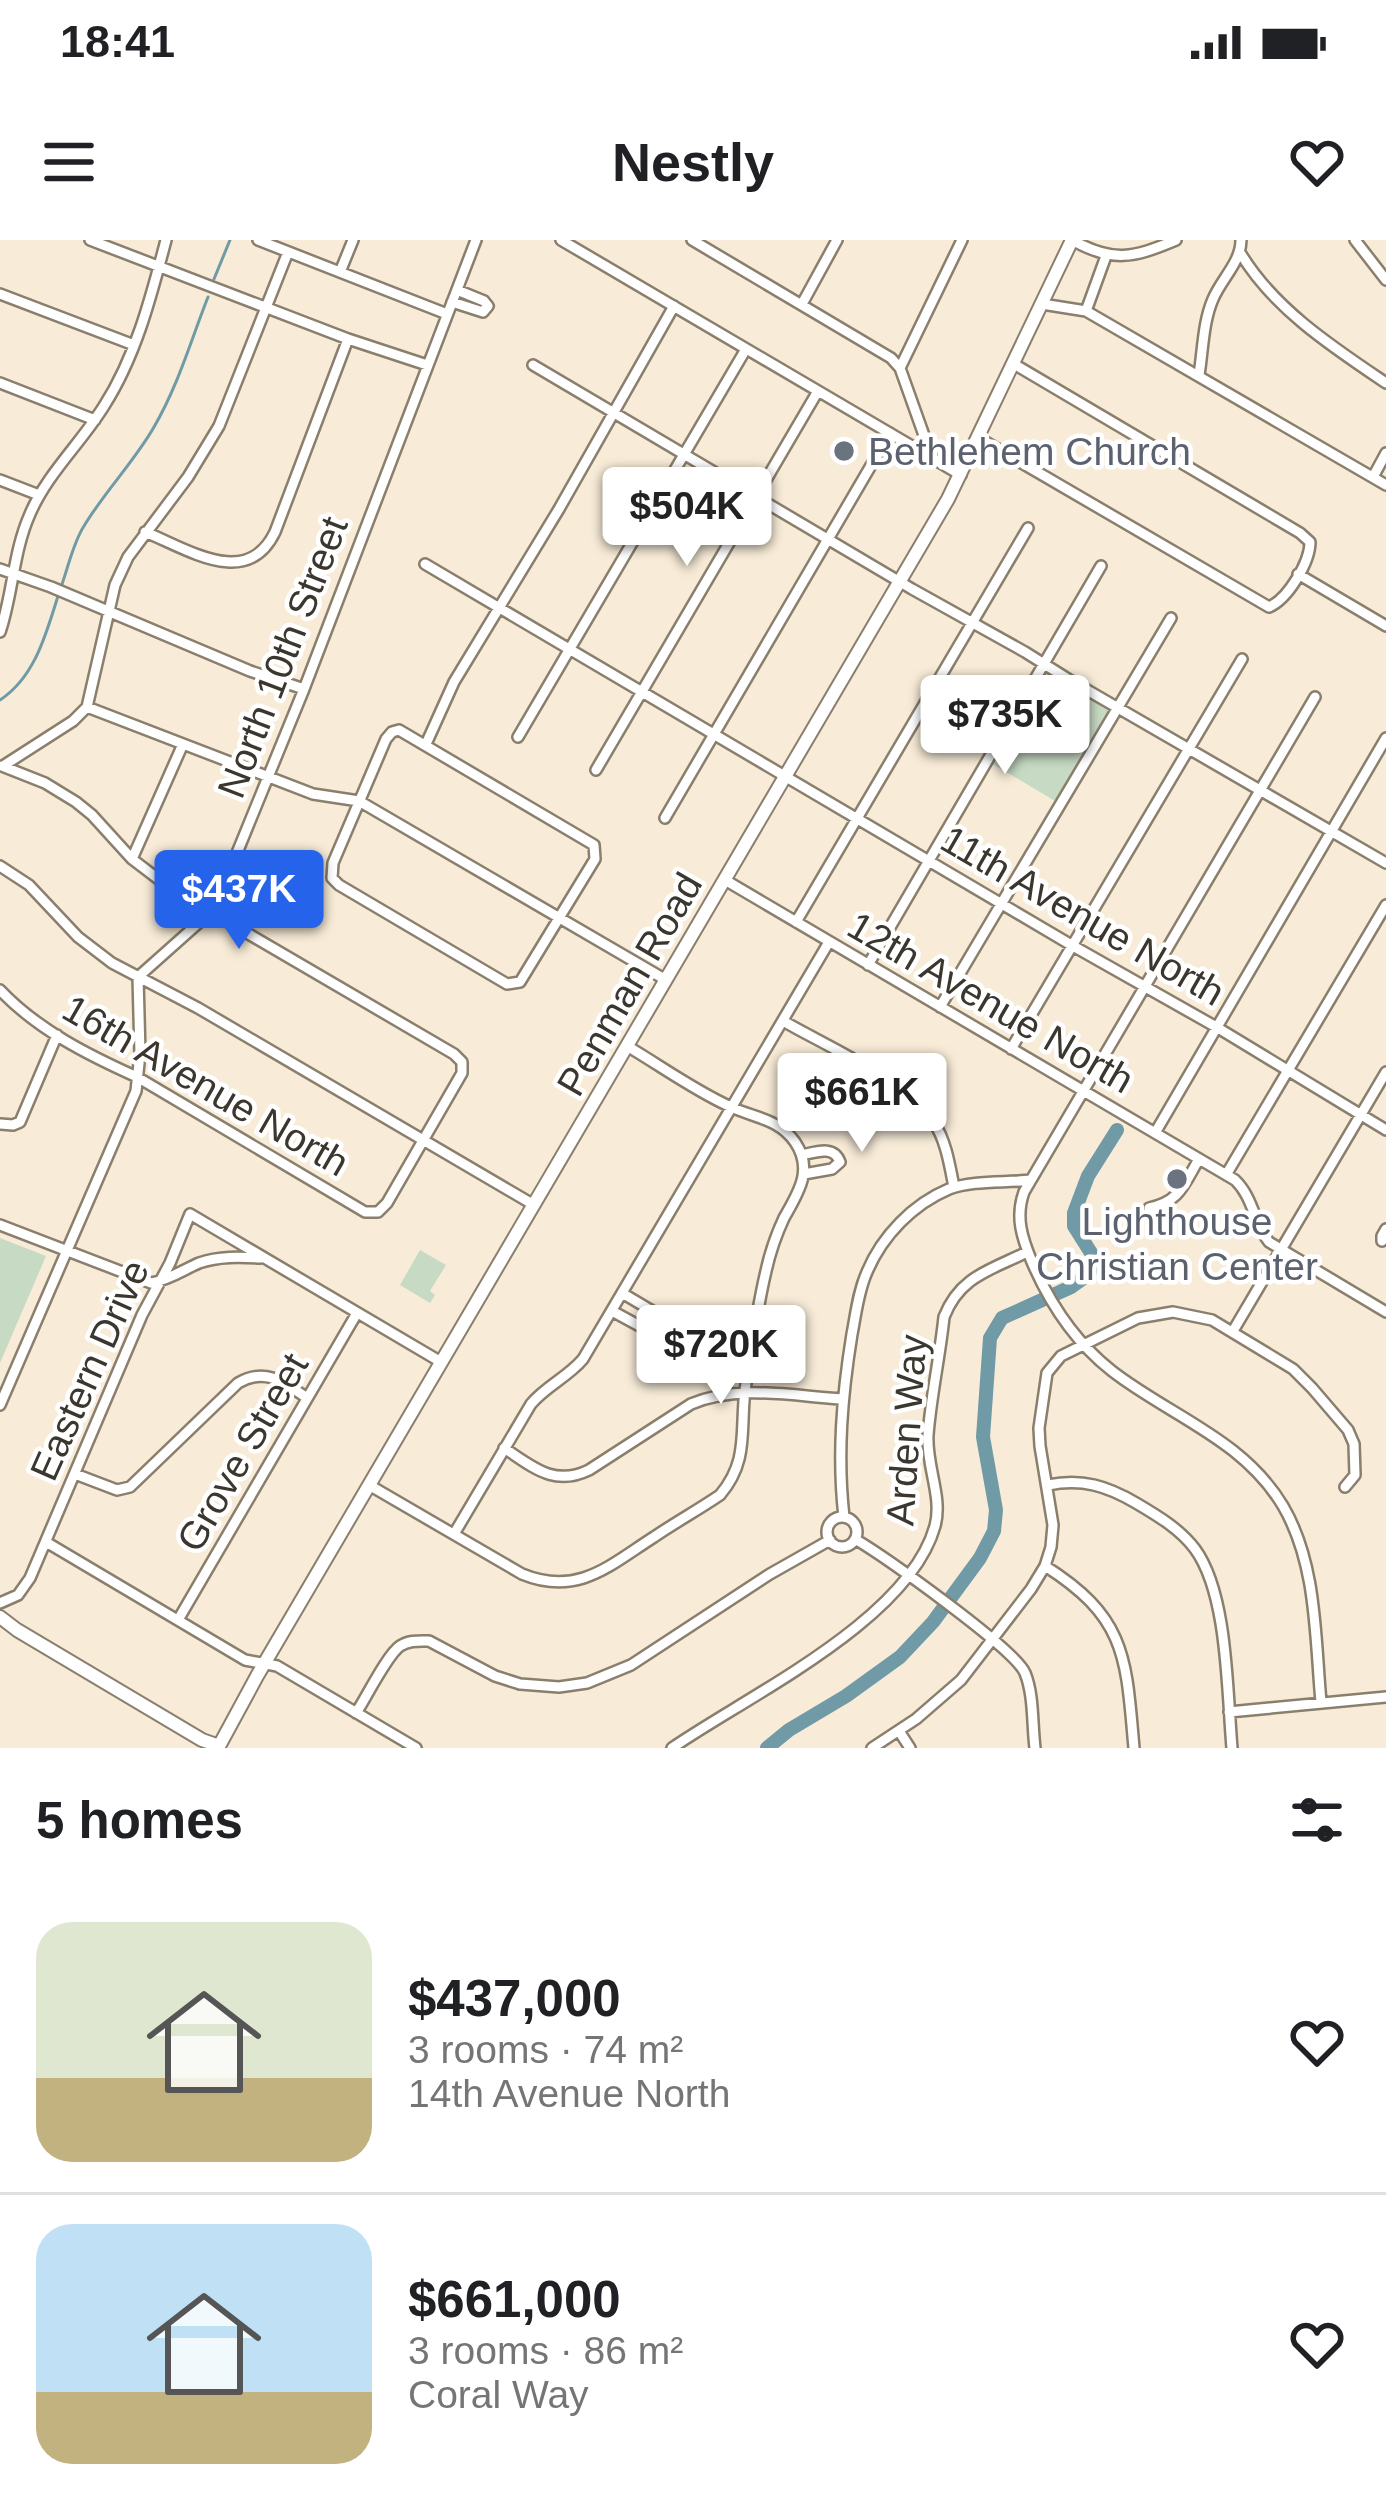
<!DOCTYPE html>
<meta charset="utf-8">
<style>
:root{--surface:#fff;--page:#f2f2f2;--text:#202124;--muted:#757577;--line:#e0e0e0;--accent:#2563eb}
body{margin:0;font-family:Helvetica,sans-serif;background:var(--page);color:var(--text);height:100vh;display:flex;flex-direction:column;font-size:45px;white-space:nowrap}
*{box-sizing:border-box;margin:0}
p{font-size:39px;color:var(--muted)}
.icon{flex:none;width:66px;height:66px;fill:none;stroke:currentColor;stroke-width:2;stroke-linecap:round;stroke-linejoin:round}
.map{position:relative;height:1508px;overflow:hidden}
.details{display:flex;flex-direction:column;background:var(--surface);flex:1}
.details>*{flex:none}
.price{position:absolute;translate:-50% -102px;padding:0 27px;border-radius:12px;background:#fff;color:#222;font-size:39px;line-height:78px;filter:drop-shadow(0 3px 6px #0008)}
.price::after{content:'';position:absolute;left:50%;top:72px;width:36px;height:27px;margin-left:-18px;background:inherit;clip-path:polygon(0 0,100% 0,50% 100%)}
.price.active{background:var(--accent);color:#fff}
ul{padding:0;list-style:none}
li{display:flex;align-items:center;gap:36px;height:300px;padding:0 36px}
li+li{border-top:3px solid var(--line)}
li span{display:grid;place-items:center;flex:none;width:336px;height:240px;border-radius:36px;color:#555}
li>.icon{margin-inline-start:auto}
span .icon{width:144px;height:144px;fill:#fffc;stroke-width:1}
li b{font-size:51px}
h2{display:flex;justify-content:space-between;align-items:center;height:144px;padding:0 36px;font-size:51px}
.status{display:flex;justify-content:space-between;align-items:center;height:84px;padding:0 60px;background:var(--surface);direction:ltr}
.status svg{height:33px;fill:currentColor}
header{display:flex;justify-content:space-between;align-items:center;height:156px;padding:0 36px;background:var(--surface);font-size:54px;font-weight:800}
.map>svg:first-child{display:block}
.green{fill:#c7dac4}
.lines{fill:none;stroke-linecap:round;stroke-linejoin:round}
.stream{stroke:#6f9aa6;stroke-width:3}
.river{stroke:#6f9aa6;stroke-width:14}
.street-casing{stroke:#8a7f6d;stroke-width:14}
.secondary-casing{stroke:#8a7f6d;stroke-width:16}
.street{stroke:#fff;stroke-width:9}
.secondary{stroke:#fff;stroke-width:12}
.worship-dot{fill:#6b7280;stroke:#fff;stroke-width:4.5}
.labels{text-anchor:middle;stroke-width:9;stroke-linejoin:round;paint-order:stroke}
.worship-label{font-size:39px;fill:#5b616d;stroke:#fff;text-anchor:start}
.street-label{font-size:39px;fill:#3b372f;stroke:#fff}
</style>
<div class="status"><b>18:41</b><svg viewBox="0 0 49 12"><path d="M0 12V9h3v3zM5 12V6h3v6zM10 12V3h3v9zM15 12V0h3v12zM26 1h20v11H26zM47 4h2v5h-2z"/></svg></div>
<header><svg class="icon" aria-label="menu" viewBox="0 0 24 24"><path d="M4 6h16M4 12h16M4 18h16"/></svg>Nestly<svg class="icon" aria-label="heart" viewBox="0 0 24 24"><path d="M12 20l-8-8c-3-5 5-10 8-4 3-6 11-1 8 4z"/></svg></header>
<div class="map">
<svg width="1386" height="1508" viewBox="0 0 1386 1508">
<rect width="100%" height="100%" fill="#f8ecd8"/>
<!-- green -->
<path class="green" d="M1045 429 1111 469 1055 561 991 523Z
M0 998 46 1016 0 1123Z
M420 1010 446 1025 430 1051 435 1055 430 1063 400 1045Z"/>
<g class="lines">
<!-- stream -->
<path class="stream" d="M214 39 230 0
M61 347C68 328 73 303 84 286 105 251 134 222 154 187 178 146 191 100 208 57
M0 460C35 437 46 394 58 356"/>
<!-- river -->
<path class="river" d="M767 1508 789 1490 846 1456 900 1417 933 1382 980 1318 994 1291 996 1270 983 1197 990 1098 1002 1078 1071 1047 1089 1034 1094 1022 1093 1016 1074 986V973L1088 936 1117 890"/>
<!-- street casing -->
<g class="street-casing">
<path id="street" d="M90 0 348 99 427 125
M258 0 447 74
M561 0 961 235
M692 0 891 118 900 128
M1072 0C1113 23 1133 18 1176 0
M1355 0 1386 40
M1241 14C1274 69 1334 108 1386 143
M340 32 353 0
M0 54 134 105
M452 62 483 72 488 66 484 61 457 50
M802 64 837 0
M1042 64 1086 71 1386 245
M1086 71 1106 16
M533 125 912 349 1025 412 1068 439 1386 623
M1199 135C1203 110 1203 82 1213 59 1222 38 1241 22 1241 0
M0 143 95 180
M979 198 1269 367C1288 359 1310 322 1310 302L1300 293 1014 124
M931 215 900 128 962 0
M1373 237 1386 213
M0 240 39 255
M145 292C188 309 247 350 275 292L348 99
M425 324 1073 706 1218 788 1386 890
M0 329 51 347 250 431 304 449
M1298 334 1386 386
M0 392C13 354 13 312 30 274 47 234 81 203 104 166 136 116 151 57 166 0
M1315 457 1024 952C1015 977 1022 998 1032 1022 1050 1064 1075 1102 1112 1131 1170 1176 1243 1199 1283 1266 1317 1324 1315 1397 1321 1462
M87 467 313 554 359 561 666 740
M399 490 594 605 595 619 520 742 507 744 339 645 332 638 333 623 386 499 392 492Z
M518 497 746 109
M426 504 454 442 559 269 674 66
M3 526 73 481 87 467 115 345 128 317 188 237 219 186 288 12
M596 530 818 151
M665 578 890 193
M132 619 183 504
M0 626 29 645 78 697 112 723 198 768 534 965
M725 640 1235 940C1253 957 1254 983 1269 1002L1386 1072
M796 682 1028 288
M868 725 1101 326
M0 750C38 790 88 815 137 837L365 972H378L387 963 462 833V822L454 814 170 648 132 619 92 575 76 562 45 543 2 526
M940 767 1171 378
M783 781C828 807 906 840 934 883 946 900 950 927 954 947
M1011 809 1242 419
M0 884 13 885 20 882 57 795
M1155 893 1386 498
M802 915C816 912 834 905 840 922L832 929 804 934
M1226 935 1386 665
M1149 968C1180 962 1184 944 1199 919
M190 974 441 1122
M0 985 151 1043C169 1040 183 1030 199 1023 219 1016 240 1017 261 1018
M1382 1001V996L1386 989
M612 1071 647 1090 657 1082 654 1072 622 1053
M1233 1091 1386 832
M0 1165 136 851 140 814 138 737 212 671 219 657 304 449 476 0
M504 1208C533 1227 554 1247 589 1230L691 1164C739 1144 792 1156 842 1159
M75 1234 117 1250 130 1247 238 1143C265 1127 284 1142 307 1158
M369 1245 522 1334C578 1357 610 1325 654 1297 676 1282 698 1270 720 1255 749 1221 740 1191 745 1150 751 1111 757 1069 766 1031 770 1013 776 995 784 978 798 953 814 930 795 902 779 879 755 878 731 867 695 851 661 826 627 806
M1048 1245C1082 1238 1107 1246 1136 1263 1158 1276 1180 1289 1195 1309 1228 1354 1227 1452 1232 1508
M844 1277C837 1215 842 1156 852 1094 856 1074 858 1052 867 1032 882 996 913 964 949 949 973 940 1006 943 1031 940
M827 1292a15 15 0 1 1 30 0a15 15 0 1 1-30 0Z
M454 1294 531 1164C546 1146 568 1137 583 1119L829 702
M855 1299C885 1317 1014 1408 1025 1433 1034 1455 1032 1484 1035 1508
M46 1302 245 1420 277 1426 416 1508
M1045 1326C1127 1378 1126 1418 1134 1508
M0 1363 18 1355 30 1338 142 1075 170 1023 190 974
M178 1380 357 1073
M1229 1472 1386 1457
M356 1473C366 1458 387 1415 400 1406 409 1400 419 1401 429 1401L495 1436 520 1444 559 1447 587 1443 631 1425 770 1334 830 1300
M899 1491 910 1508
M672 1508C749 1455 909 1380 935 1286 943 1257 926 1226 928 1195 931 1156 940 1116 944 1077 960 1036 991 1030 1027 1012
M872 1508 916 1479 961 1440 1031 1349 1045 1326 1051 1307 1053 1285 1040 1206 1039 1188 1047 1133 1061 1116 1138 1078 1173 1072 1212 1080 1293 1129 1312 1148 1348 1190 1354 1204 1355 1235 1345 1247"/>
</g>
<!-- secondary casing -->
<g class="secondary-casing">
<path id="secondary" d="M0 1377 17 1390 202 1500 219 1506
M218 1508 257 1436 948 259 1072 0"/>
</g>
<!-- street -->
<use href="#street" class="street"/>
<!-- secondary -->
<use href="#secondary" class="secondary"/>
</g>
<!-- markers -->
<g class="worship-dot">
<circle cx="844" cy="211" r="12"/>
<circle cx="1177" cy="939" r="12"/>
</g>
<g class="labels">
<!-- worship labels -->
<g class="worship-label">
<text x="868" y="225">Bethlehem Church</text>
<text x="1177" y="995" text-anchor="middle">Lighthouse<tspan x="1177" dy="45">Christian Center</tspan></text>
</g>
<!-- street labels -->
<g class="street-label">
<text transform="translate(282 417) rotate(-69)" y="14">North 10th Street</text>
<text transform="translate(1083 675) rotate(30)" y="14">11th Avenue North</text>
<text transform="translate(629 744) rotate(-60)" y="14">Penman Road</text>
<text transform="translate(991 762) rotate(30)" y="14">12th Avenue North</text>
<text transform="translate(206 845) rotate(30)" y="14">16th Avenue North</text>
<text transform="translate(89 1130) rotate(-66)" y="14">Eastern Drive</text>
<text transform="translate(906 1190) rotate(-86)" y="14">Arden Way</text>
<text transform="translate(242 1212) rotate(-60)" y="14">Grove Street</text>
</g>
</g>
</svg>
<b class="price" style="left:687px;top:329px">$504K</b>
<b class="price" style="left:1005px;top:537px">$735K</b>
<b class="price active" style="left:239px;top:712px">$437K</b>
<b class="price" style="left:862px;top:915px">$661K</b>
<b class="price" style="left:721px;top:1167px">$720K</b>
</div>
<section class="details">
<h2>5 homes<svg class="icon" aria-label="filters" viewBox="0 0 24 24"><path d="M4 7h16M4 17h16"/><circle cx="9" cy="7" r="2"/><circle cx="15" cy="17" r="2"/></svg></h2>
<ul>
<li><span style="background:linear-gradient(#dfe7d0 65%,#c2b280 0)"><svg class="icon" aria-label="home" viewBox="0 0 24 24"><path d="M3 11l9-7 9 7M6 9v11h12V9"/></svg></span><div><b>$437,000</b><p>3 rooms · 74 m²</p><p>14th Avenue North</p></div><svg class="icon" aria-label="heart" viewBox="0 0 24 24"><path d="M12 20l-8-8c-3-5 5-10 8-4 3-6 11-1 8 4z"/></svg></li>
<li><span style="background:linear-gradient(#bfe0f5 70%,#c2b280 0)"><svg class="icon" aria-label="home" viewBox="0 0 24 24"><path d="M3 11l9-7 9 7M6 9v11h12V9"/></svg></span><div><b>$661,000</b><p>3 rooms · 86 m²</p><p>Coral Way</p></div><svg class="icon" aria-label="heart" viewBox="0 0 24 24"><path d="M12 20l-8-8c-3-5 5-10 8-4 3-6 11-1 8 4z"/></svg></li>
</ul>
</section>
